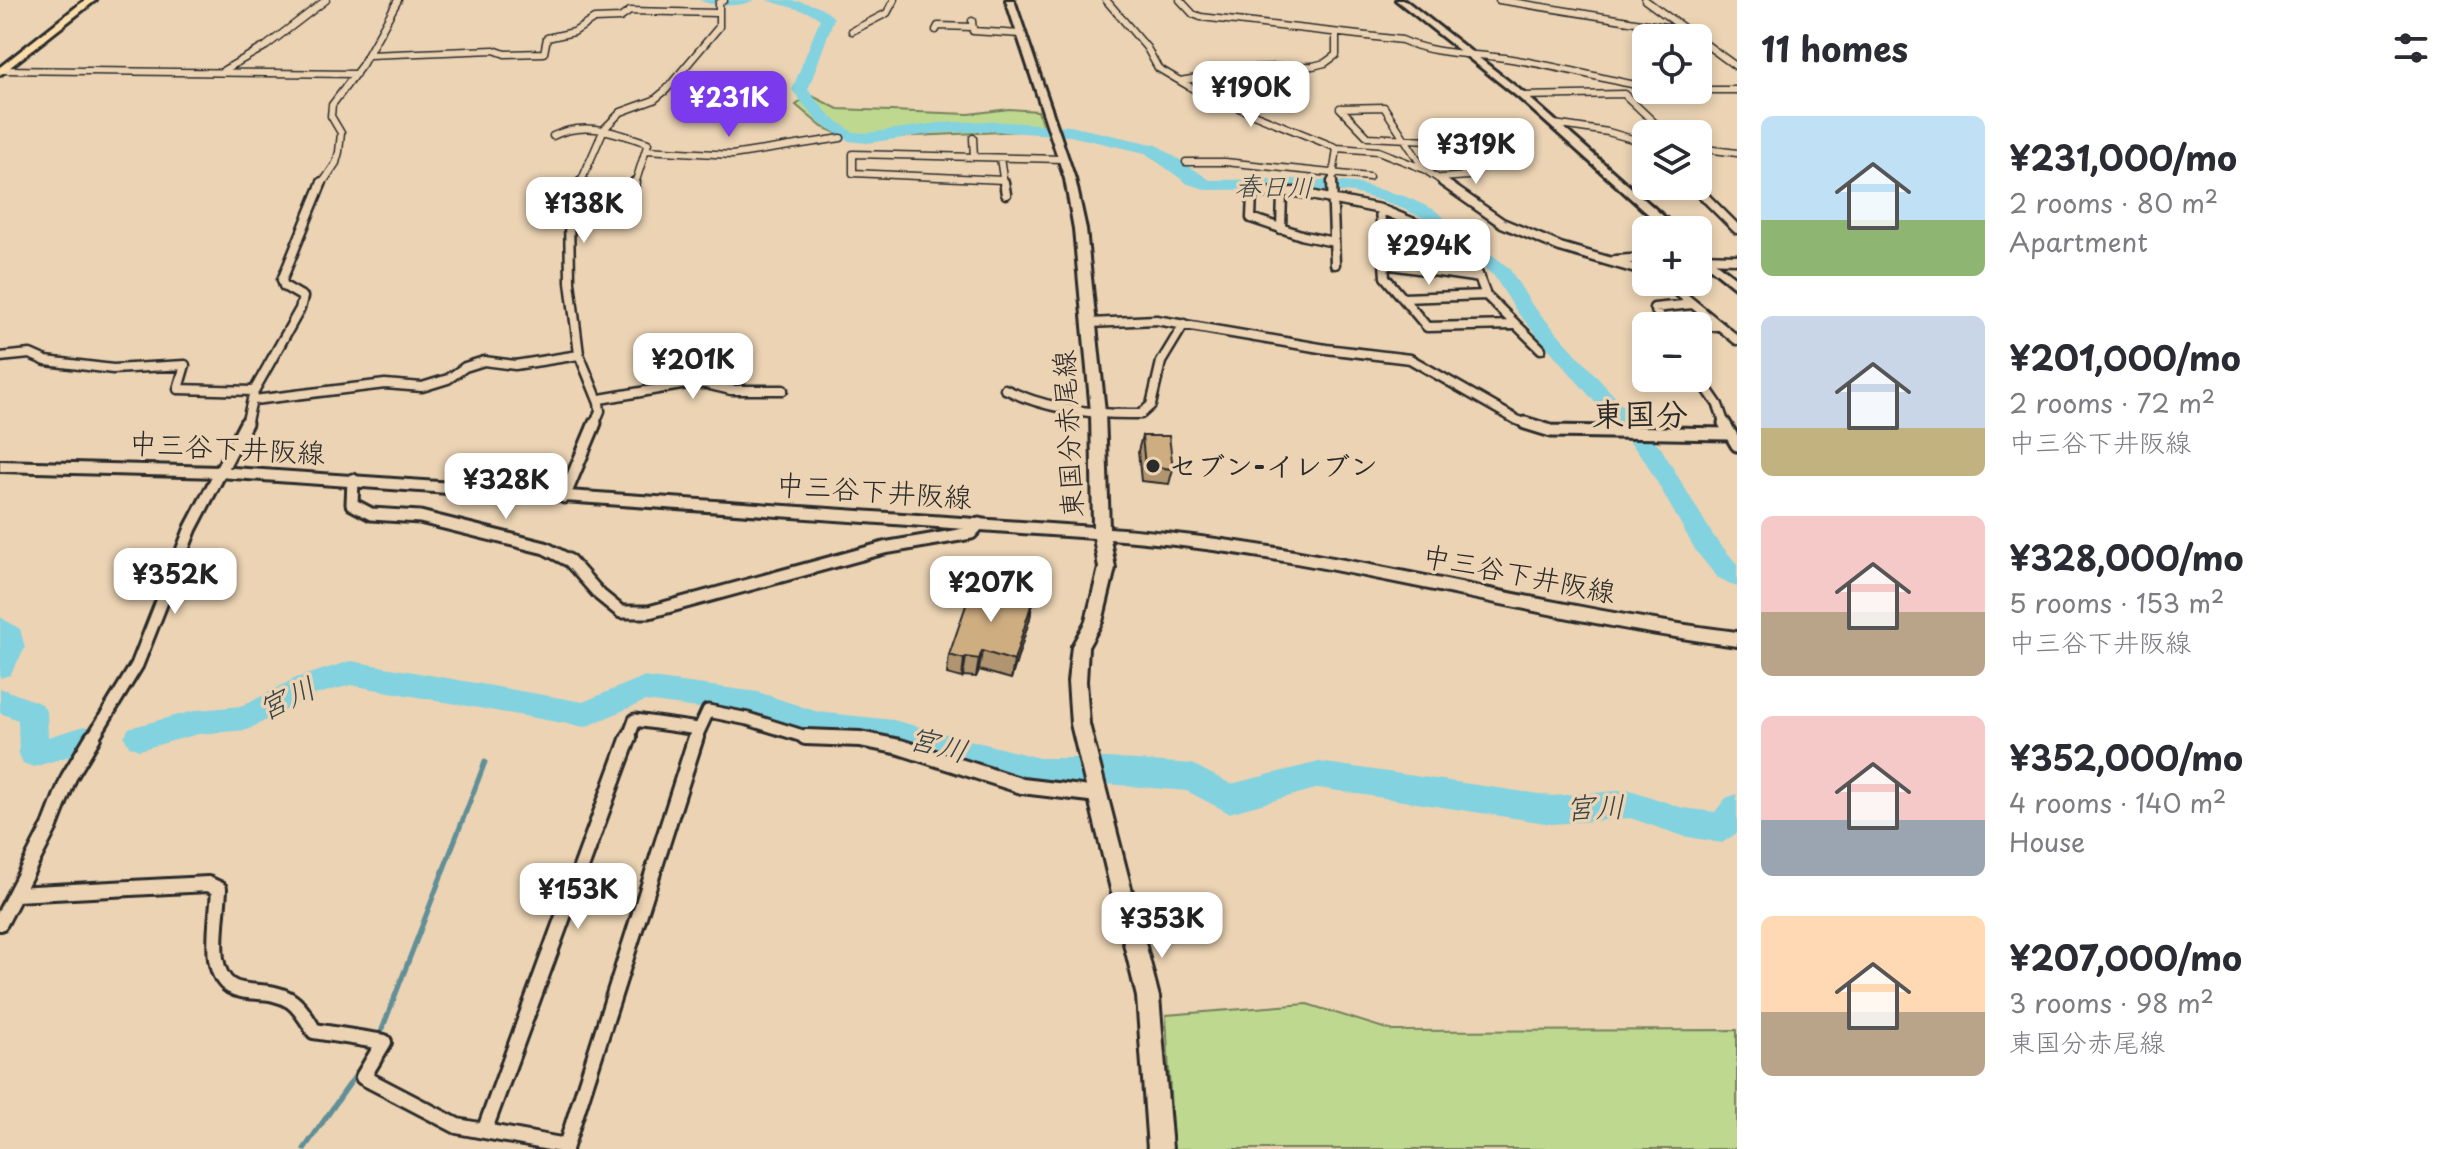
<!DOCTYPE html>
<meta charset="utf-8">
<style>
:root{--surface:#fff;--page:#f7f7f7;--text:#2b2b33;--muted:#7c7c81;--accent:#7c3aed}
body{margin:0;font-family:"Playpen Sans","Klee One",sans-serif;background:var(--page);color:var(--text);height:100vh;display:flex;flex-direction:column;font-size:30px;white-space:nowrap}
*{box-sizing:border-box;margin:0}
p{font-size:26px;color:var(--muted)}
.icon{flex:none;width:44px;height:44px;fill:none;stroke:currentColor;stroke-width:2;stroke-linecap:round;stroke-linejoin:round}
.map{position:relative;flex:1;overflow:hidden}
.side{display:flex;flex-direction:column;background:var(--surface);width:720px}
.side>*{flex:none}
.tools{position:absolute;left:1632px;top:24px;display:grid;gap:16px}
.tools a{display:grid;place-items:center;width:80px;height:80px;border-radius:12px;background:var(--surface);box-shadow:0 4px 12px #0003;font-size:40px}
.price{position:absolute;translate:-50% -68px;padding:0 18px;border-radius:16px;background:#fff;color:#222;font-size:26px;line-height:52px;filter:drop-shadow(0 2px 4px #0008)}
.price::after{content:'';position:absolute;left:50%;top:48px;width:24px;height:18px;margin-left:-12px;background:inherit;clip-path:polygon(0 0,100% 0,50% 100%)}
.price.current{background:var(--accent);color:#fff}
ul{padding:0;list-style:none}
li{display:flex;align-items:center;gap:24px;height:200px;padding:0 24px}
li span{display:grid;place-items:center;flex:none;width:224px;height:160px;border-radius:12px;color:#555}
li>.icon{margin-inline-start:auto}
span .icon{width:96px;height:96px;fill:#fffc;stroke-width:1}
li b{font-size:34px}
h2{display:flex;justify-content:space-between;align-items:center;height:96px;padding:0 24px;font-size:34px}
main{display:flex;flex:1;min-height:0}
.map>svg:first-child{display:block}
.green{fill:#bfd88f;stroke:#75825d;stroke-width:2}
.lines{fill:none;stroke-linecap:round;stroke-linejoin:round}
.stream{stroke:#608f98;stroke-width:5}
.river{fill:#83d2e0;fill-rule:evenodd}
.street-far3-casing{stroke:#2b2b2b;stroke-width:9}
.street-far2-casing{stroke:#2b2b2b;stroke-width:13}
.street-far1-casing{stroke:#2b2b2b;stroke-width:17}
.street-casing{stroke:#2b2b2b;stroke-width:20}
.secondary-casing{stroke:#2b2b2b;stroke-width:6}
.primary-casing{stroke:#2b2b2b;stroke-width:6}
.street-far3{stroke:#ebd3b3;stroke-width:6}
.street-far2{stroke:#ebd3b3;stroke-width:8}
.street-far1{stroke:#ebd3b3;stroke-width:11}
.street{stroke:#ebd3b3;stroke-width:14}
.secondary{fill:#ebd3b3;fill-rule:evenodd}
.primary{fill:#fbddab;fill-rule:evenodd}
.wall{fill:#b1956f;stroke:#2b2b2b;stroke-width:2}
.shaded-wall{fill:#90795a;stroke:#2b2b2b;stroke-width:2}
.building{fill:#cead81;stroke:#2b2b2b;stroke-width:2}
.poi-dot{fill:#2b2b2b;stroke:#ebd3b3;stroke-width:3}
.labels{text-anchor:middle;stroke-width:7;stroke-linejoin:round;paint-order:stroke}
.far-water-label{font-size:26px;font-style:italic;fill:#384446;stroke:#ebd3b3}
.street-label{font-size:28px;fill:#2b2b2b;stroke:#ebd3b3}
.poi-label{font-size:28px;font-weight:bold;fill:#2b2b2b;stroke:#ebd3b3;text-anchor:start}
.water-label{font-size:30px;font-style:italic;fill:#384446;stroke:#ebd3b3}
.quarter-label{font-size:32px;font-weight:bold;fill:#2b2b2b;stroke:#ebd3b3}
</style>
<main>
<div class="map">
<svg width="1737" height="1149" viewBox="0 0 1737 1149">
<rect width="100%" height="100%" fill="#ebd3b3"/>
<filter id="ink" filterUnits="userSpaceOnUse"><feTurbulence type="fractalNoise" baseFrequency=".0125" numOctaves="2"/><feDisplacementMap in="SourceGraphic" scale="16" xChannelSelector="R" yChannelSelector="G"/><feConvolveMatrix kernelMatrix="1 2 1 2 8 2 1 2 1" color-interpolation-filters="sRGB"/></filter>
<g filter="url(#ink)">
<!-- green -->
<path class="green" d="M810 95 838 109 969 114 1009 109 1038 111 1044 130 850 139 822 127 796 105Z
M1307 1004 1393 1031 1737 1030V1149H1173L1166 1015Z"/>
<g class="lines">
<!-- stream -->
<path class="stream" d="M380 1035 485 762
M304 1149 360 1069"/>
<!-- river -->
<path class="river" d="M700 0H754C743 7 711 7 700 0Z
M766 0C790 0 817 0 834 18L808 90 831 117 853 132 867 133 938 123 990 121 1070 126 1157 145 1210 180 1306 179 1355 183 1404 196 1433 209 1509 268 1532 305 1661 448 1714 537 1737 564V587L1717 577 1696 551 1644 459 1517 312 1494 276 1421 217 1392 204 1354 193 1306 189 1208 190 1188 184 1145 153 1070 136 990 131 938 133 867 143 849 141 819 123 792 90 820 19 811 13Z
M0 617 20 629 25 648 10 675 0 678Z
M351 661 583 702 643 677 758 692 818 712 893 720 1039 758H1107L1192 764 1231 784 1319 762 1552 796 1630 790 1683 808 1715 812 1726 798 1737 794V833L1722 843 1683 836 1630 818 1552 824 1319 788 1229 813 1187 791 1107 784H1039L893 746 818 736 758 716 645 701 585 727 351 685 314 695 247 730 198 734 139 750 129 746 124 737 129 728 198 710 243 706 296 678Z
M0 688 42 704 47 713 48 737 85 726 95 730 100 739 95 748 34 767 23 763 19 754 18 720 0 713Z"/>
<!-- street-far3 casing -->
<g class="street-far3-casing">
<path id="street-far3" d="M1106 0 1147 48 1158 68 1197 91 1337 148 1378 151 1424 169 1446 184
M1180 0 1193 14 1201 17 1402 40C1435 55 1469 53 1505 58 1553 65 1599 78 1646 87
M1499 0 1691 31
M1645 0 1737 67
M972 21 973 31 1021 34
M936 30 938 26 973 27
M852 31 887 13 894 0
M369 55 494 50 505 54 544 53 547 38 574 32 594 19 620 18 630 11 717 13
M0 70 356 74
M224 70 266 46 326 0
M1180 81 1255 68 1313 66 1325 63 1336 55V35
M1671 90H1737
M1522 96 1624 94 1661 129
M1340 108 1368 137 1429 140 1468 176 1441 178
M1340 108 1384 107 1424 169
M1554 124 1608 132 1646 143
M553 136C585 120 616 133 648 143L635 184
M973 138 974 157
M1698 148 1737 153
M646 150 732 155 841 138
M1000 158 1004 184
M1186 162H1225L1369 177
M1003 180 853 173V154L1063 159
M322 184 336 163 339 152 341 133 331 116 332 105 362 65 398 0
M580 184 604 129 621 112 654 100 666 90 719 27V3L724 0
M1332 184 1337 148"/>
</g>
<!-- street-far2 casing -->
<g class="street-far2-casing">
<path id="street-far2" d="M581 182 569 211 570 282 579 354 599 403 600 411 594 425
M1004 182 1006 194
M1332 182 1335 264
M1443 182 1502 223 1560 247 1646 272
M1694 186 1737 229
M578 192 610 193 633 188 635 182
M1380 209 1426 228 1473 262 1486 295 1541 349
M1281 229 1282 193
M1382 241 1457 251
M1334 242 1304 236 1251 218 1252 193 1296 192 1380 209 1385 277 1427 327 1514 325
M1698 258 1737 259
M1615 260 1646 258
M1384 264 1480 278
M1666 282 1737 340
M1403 298 1486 295
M1090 323 1156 320 1326 349 1410 359 1517 420 1531 425
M1666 326 1654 308 1692 304
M1698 326H1719
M0 357 30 354 46 361 113 369 185 365 178 389 254 391
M1698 376 1718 405 1725 425
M1005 389C1046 409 1096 415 1141 414L1151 405 1161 362 1184 324
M600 399 687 384H706L731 390H783
M254 400 385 384 422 387 448 379 465 367 484 361 515 365 579 355
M246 425 254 391 300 309 303 297 284 286 282 280 322 182"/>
</g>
<!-- street-far1 casing -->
<g class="street-far1-casing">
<path id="street-far1" d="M1525 423 1551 431 1728 434
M1724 423 1737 445
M353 480 352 504 371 514 420 517 545 548 570 561 600 595 621 612H649L884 548 971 533 979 524
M564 497 595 423
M92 739 137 665 191 528 246 423
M628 739 635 720 698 729
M695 739 708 711 748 719 806 737 853 739"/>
</g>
<!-- street casing -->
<g class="street-casing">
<path id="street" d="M805 737 860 739 900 747 1022 786 1098 795
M15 894 208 884 219 889C218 912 213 936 216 959 224 1008 262 981 291 1001 301 1008 308 1021 314 1031L384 1042 363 1077 457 1126 566 1146
M0 923 50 826 69 777 93 737
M485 1129 629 737
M565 1149 696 737"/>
</g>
<!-- secondary casing -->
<g class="secondary-casing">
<path id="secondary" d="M1006 0H1014L1075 179 1086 229 1105 412 1109 528C1321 542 1526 606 1737 632V646C1527 619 1322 554 1110 539L1115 568 1102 622 1088 647 1086 681 1089 724 1159 997 1172 1149H1148L1137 997 1071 724 1068 681 1072 646 1086 621 1099 568 1094 538 219 477 0 471V461L219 467 1093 527 1091 412 1074 229 1065 179Z
M1396 0H1405L1525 94 1679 230H1666L1519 98Z
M1698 249 1737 279V289L1698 258Z"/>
</g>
<!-- primary casing -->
<g class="primary-casing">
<path id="primary" d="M85 0H96L0 75V67Z"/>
</g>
<!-- street-far3 -->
<use href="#street-far3" class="street-far3"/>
<!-- street-far2 -->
<use href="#street-far2" class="street-far2"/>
<!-- street-far1 -->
<use href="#street-far1" class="street-far1"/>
<!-- street -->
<use href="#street" class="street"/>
<!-- secondary -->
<use href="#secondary" class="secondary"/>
<!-- primary -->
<use href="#primary" class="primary"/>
</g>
<!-- wall -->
<path class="wall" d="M1142 436 1173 469 1169 484 1141 481 1138 451Z
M1033 599 1030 618 1011 679 979 670 976 677 963 676 962 678 947 674 949 655Z"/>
<!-- shaded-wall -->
<path class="shaded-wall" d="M1033 599 1030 618 1011 679 1014 661Z
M982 651 979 670 976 677 979 659Z
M966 657 963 676 962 678 964 659Z"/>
<!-- building -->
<path class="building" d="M1142 436H1169L1173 469 1145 466Z
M974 582 1033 599 1014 661 982 651 979 659 966 657 964 659 949 655Z"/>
</g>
<!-- markers -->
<circle class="poi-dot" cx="1153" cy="466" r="8"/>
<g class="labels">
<!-- far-water labels -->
<g class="far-water-label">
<text transform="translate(1274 187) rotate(1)" y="9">春日川</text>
</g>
<!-- street labels -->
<g class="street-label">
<text transform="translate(1068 434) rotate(-93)" y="10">東国分赤尾線</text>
<text transform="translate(227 448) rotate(3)" y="10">中三谷下井阪線</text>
<text transform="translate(874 491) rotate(4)" y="10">中三谷下井阪線</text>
<text transform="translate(1519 574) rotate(11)" y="10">中三谷下井阪線</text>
</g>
<!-- poi labels -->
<g class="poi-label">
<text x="1169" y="476">セブン-イレブン</text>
</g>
<!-- water labels -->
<g class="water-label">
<text transform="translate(287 699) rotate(-25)" y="10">宮川</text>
<text transform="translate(938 745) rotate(15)" y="10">宮川</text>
<text transform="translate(1595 808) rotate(-2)" y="10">宮川</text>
</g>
<!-- quarter labels -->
<g class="quarter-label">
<text x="1640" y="426">東国分</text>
</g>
</g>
</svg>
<div class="tools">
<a><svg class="icon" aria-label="locate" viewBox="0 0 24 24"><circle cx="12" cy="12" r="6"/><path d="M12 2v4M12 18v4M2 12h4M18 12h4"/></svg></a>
<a><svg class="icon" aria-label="layers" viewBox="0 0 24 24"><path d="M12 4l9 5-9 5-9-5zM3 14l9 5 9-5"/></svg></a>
<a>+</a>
<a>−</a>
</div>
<b class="price" style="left:1251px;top:129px">¥190K</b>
<b class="price current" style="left:729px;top:139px">¥231K</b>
<b class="price" style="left:1476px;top:186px">¥319K</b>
<b class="price" style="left:584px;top:245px">¥138K</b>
<b class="price" style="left:1429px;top:287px">¥294K</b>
<b class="price" style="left:693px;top:401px">¥201K</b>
<b class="price" style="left:506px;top:521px">¥328K</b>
<b class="price" style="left:175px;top:616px">¥352K</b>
<b class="price" style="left:991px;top:624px">¥207K</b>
<b class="price" style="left:578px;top:931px">¥153K</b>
<b class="price" style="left:1162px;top:960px">¥353K</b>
</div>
<section class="side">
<h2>11 homes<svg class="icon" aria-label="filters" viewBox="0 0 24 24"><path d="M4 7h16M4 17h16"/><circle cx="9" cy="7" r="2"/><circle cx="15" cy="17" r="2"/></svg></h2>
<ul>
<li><span style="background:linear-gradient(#bfe0f5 65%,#8fb573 0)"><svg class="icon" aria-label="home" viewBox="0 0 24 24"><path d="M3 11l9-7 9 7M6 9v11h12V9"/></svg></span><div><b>¥231,000/mo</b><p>2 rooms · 80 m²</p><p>Apartment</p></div></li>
<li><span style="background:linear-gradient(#c9d6e8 70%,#c2b280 0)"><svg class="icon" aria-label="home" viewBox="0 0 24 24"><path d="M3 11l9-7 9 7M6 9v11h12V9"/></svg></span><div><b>¥201,000/mo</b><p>2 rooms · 72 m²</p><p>中三谷下井阪線</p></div></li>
<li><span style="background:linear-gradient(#f6c9c9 60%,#b9a48a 0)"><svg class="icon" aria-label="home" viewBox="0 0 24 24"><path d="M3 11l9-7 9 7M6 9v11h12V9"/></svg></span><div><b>¥328,000/mo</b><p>5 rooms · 153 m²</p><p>中三谷下井阪線</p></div></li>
<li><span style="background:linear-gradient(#f6c9c9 65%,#9aa5b1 0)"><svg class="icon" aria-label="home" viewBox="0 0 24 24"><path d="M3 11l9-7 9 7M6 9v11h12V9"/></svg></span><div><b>¥352,000/mo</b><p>4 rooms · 140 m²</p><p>House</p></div></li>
<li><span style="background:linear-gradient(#ffd9b3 60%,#b9a48a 0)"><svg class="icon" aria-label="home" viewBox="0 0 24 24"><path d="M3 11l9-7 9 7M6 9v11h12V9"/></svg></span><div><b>¥207,000/mo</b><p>3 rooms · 98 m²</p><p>東国分赤尾線</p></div></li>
</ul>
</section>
</main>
